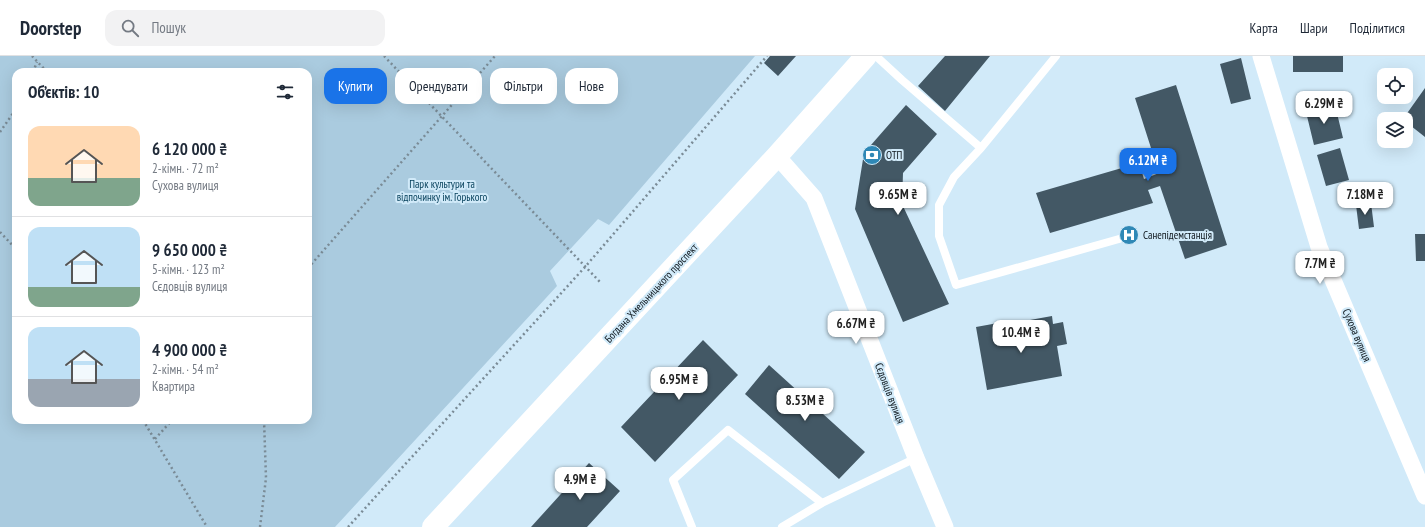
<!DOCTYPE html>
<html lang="uk">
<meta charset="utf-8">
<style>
:root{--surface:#fff;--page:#f2f2f3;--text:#1f2937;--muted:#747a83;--line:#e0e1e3;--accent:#1a73e8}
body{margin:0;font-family:"PT Sans Narrow",sans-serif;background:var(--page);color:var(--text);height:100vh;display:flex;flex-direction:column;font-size:15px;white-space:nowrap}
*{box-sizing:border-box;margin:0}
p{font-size:13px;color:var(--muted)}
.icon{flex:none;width:22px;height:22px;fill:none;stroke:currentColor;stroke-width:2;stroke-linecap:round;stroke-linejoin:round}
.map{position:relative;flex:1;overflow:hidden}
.side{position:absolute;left:12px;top:12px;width:300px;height:356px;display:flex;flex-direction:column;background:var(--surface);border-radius:12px;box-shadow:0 4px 16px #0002}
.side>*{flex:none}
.banner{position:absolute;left:324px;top:12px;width:380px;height:36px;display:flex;gap:8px}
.fabs{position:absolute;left:1377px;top:12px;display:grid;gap:8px}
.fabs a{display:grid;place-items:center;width:36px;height:36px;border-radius:8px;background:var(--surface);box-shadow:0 4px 16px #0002;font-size:20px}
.price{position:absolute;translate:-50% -34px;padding:0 9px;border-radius:8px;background:#fff;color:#222;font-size:13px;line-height:26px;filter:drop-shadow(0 1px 2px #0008)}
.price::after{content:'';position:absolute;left:50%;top:24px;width:12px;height:9px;margin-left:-6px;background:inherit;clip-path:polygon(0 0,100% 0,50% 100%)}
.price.current{background:var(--accent);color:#fff}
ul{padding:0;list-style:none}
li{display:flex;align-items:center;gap:12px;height:100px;padding:0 16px}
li+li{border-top:1px solid var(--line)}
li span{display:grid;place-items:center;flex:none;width:112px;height:80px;border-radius:12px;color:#555}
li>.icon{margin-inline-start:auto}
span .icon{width:48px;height:48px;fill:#fffc;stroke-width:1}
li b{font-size:17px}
h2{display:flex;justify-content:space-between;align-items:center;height:48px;padding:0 16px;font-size:17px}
.pill{padding:0 14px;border-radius:12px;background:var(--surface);box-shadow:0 4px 16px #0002;font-size:14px;line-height:36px}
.pill.current{background:var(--accent);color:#fff}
header{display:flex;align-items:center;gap:24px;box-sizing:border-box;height:56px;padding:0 20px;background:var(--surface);border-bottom:1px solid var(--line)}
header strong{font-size:19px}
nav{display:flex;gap:22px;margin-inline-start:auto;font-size:14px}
.search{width:280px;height:36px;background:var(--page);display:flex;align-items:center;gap:10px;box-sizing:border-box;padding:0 14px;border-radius:12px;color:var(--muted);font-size:15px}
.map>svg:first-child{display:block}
.green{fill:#aacbdf;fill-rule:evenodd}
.building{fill:#435865}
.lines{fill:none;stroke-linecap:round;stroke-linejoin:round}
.path{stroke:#7a8b96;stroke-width:2.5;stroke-dasharray:2 3;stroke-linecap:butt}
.service{stroke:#fff;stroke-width:8}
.minor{stroke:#fff;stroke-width:17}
.trunk{stroke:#fff;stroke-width:22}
.labels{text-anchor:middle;stroke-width:4;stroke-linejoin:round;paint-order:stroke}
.poi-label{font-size:11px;fill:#0d151b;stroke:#d1eaf9;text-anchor:start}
.park-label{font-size:11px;fill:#023d58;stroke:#d1eaf9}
.street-label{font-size:11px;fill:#0d151b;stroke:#d1eaf9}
</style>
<header>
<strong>Doorstep</strong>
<div class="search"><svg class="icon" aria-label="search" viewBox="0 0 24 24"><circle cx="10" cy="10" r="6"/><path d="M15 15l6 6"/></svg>Пошук</div>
<nav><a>Карта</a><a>Шари</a><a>Поділитися</a></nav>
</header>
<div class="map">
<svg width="1425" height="471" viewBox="0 0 1425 471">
<rect width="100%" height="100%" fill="#d1eaf9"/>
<!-- green -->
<path class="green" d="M0 0H755L609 169 598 163 550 215 557 230 335 471H0ZM16 16H308V364H16Z"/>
<!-- building -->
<path class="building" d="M770 0H796L778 20 764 7Z
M945 0H990L945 55 918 30Z
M1293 0H1343V16H1293Z
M1241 2 1251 43 1231 48 1220 8Z
M1176 29 1227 189 1185 203 1160 130 1148 134 1153 147 1050 177 1036 137 1139 107 1144 123 1159 117 1135 42Z
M1425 32V81L1406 66V63H1403Z
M906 49 937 78 903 117 902 148 949 248 903 266 855 153 864 97Z
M1335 49 1343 82 1314 89 1306 56Z
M1340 92 1349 124 1326 130 1317 99Z
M1371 147 1374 171 1359 173 1356 149Z
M1415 178H1425V205H1416Z
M1052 260 1053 268 1063 266 1067 288 1057 290 1062 320 987 334 976 271 998 267 1002 286 1034 280 1030 264Z
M703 284 738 319 655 406 621 371Z
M769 309 865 396 839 423 745 338Z
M589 407 620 435 587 471H531Z"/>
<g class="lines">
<!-- path -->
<path class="path" d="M32 0 47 16
M384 0 600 226
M33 16 37 6
M0 76 16 53
M0 176 16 193
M308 212 495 0
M143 364 207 471
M155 383 172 364
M260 471 266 422 264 364
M348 471 585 211 767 0"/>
<!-- service -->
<path class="service" d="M876 0 902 24 981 92 1056 0
M981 92 954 121 939 149V180L956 229 1119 183
M692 471 673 424 728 374 822 447 916 402
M782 471 822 447"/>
<!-- minor -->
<path class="minor" d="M1261 0 1319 191 1425 440
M777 100 814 142 916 402 945 471"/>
<!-- trunk -->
<path class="trunk" d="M433 471 777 100 866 0"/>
</g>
<!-- icons -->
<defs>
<g id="bank-disc" transform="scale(1)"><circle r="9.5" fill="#2f88b6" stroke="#d1eaf9"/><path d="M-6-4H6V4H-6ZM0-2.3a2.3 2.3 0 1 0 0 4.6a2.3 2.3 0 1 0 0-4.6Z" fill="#fff"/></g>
<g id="hospital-disc" transform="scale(1)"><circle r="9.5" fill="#2f88b6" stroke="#d1eaf9"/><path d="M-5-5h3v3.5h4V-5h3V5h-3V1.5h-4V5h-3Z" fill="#fff"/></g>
</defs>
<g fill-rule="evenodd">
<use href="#bank-disc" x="872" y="99"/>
<use href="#hospital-disc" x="1129" y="179"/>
</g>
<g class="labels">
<!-- poi labels -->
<g class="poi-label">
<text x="886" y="103">ОТП</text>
<text x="1143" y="183">Санепідемстанція</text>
</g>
<!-- park labels -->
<g class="park-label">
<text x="442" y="132">Парк культури та<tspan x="442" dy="13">відпочинку ім. Горького</tspan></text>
</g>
<!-- street labels -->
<g class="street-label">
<text transform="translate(651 237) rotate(-47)" y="4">Богдана Хмельницького проспект</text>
<text transform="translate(1357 279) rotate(67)" y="4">Сухова вулиця</text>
<text transform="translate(890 337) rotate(69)" y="4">Сєдовців вулиця</text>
</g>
</g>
</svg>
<div class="fabs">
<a><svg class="icon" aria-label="locate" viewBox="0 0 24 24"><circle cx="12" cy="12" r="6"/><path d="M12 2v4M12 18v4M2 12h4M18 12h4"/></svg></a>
<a><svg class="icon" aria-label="layers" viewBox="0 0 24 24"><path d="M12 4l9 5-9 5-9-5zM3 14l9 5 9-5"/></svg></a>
</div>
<b class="price" style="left:1324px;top:69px">6.29M ₴</b>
<b class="price current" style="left:1148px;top:126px">6.12M ₴</b>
<b class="price" style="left:898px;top:160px">9.65M ₴</b>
<b class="price" style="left:1365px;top:160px">7.18M ₴</b>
<b class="price" style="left:1320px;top:229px">7.7M ₴</b>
<b class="price" style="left:856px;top:289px">6.67M ₴</b>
<b class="price" style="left:1021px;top:298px">10.4M ₴</b>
<b class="price" style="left:679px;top:345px">6.95M ₴</b>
<b class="price" style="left:805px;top:366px">8.53M ₴</b>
<b class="price" style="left:580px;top:445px">4.9M ₴</b>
<div class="banner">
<a class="pill current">Купити</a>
<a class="pill">Орендувати</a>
<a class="pill">Фільтри</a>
<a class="pill">Нове</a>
</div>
<section class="side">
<h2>Об’єктів: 10<svg class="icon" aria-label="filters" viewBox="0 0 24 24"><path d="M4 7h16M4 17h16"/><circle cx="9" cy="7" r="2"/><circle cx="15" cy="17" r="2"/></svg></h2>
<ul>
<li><span style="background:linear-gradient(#ffd9b3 65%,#7fa58c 0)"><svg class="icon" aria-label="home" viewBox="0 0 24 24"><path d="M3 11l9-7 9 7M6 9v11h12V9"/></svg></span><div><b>6 120 000 ₴</b><p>2-кімн. · 72 m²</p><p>Сухова вулиця</p></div></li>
<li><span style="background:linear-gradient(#bfe0f5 75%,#7fa58c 0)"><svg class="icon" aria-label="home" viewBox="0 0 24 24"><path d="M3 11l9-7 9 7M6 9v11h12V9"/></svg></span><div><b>9 650 000 ₴</b><p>5-кімн. · 123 m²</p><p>Сєдовців вулиця</p></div></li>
<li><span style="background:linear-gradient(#bfe0f5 65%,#9aa5b1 0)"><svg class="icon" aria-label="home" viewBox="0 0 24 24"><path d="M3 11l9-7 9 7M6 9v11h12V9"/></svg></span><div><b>4 900 000 ₴</b><p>2-кімн. · 54 m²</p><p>Квартира</p></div></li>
</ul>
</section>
</div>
